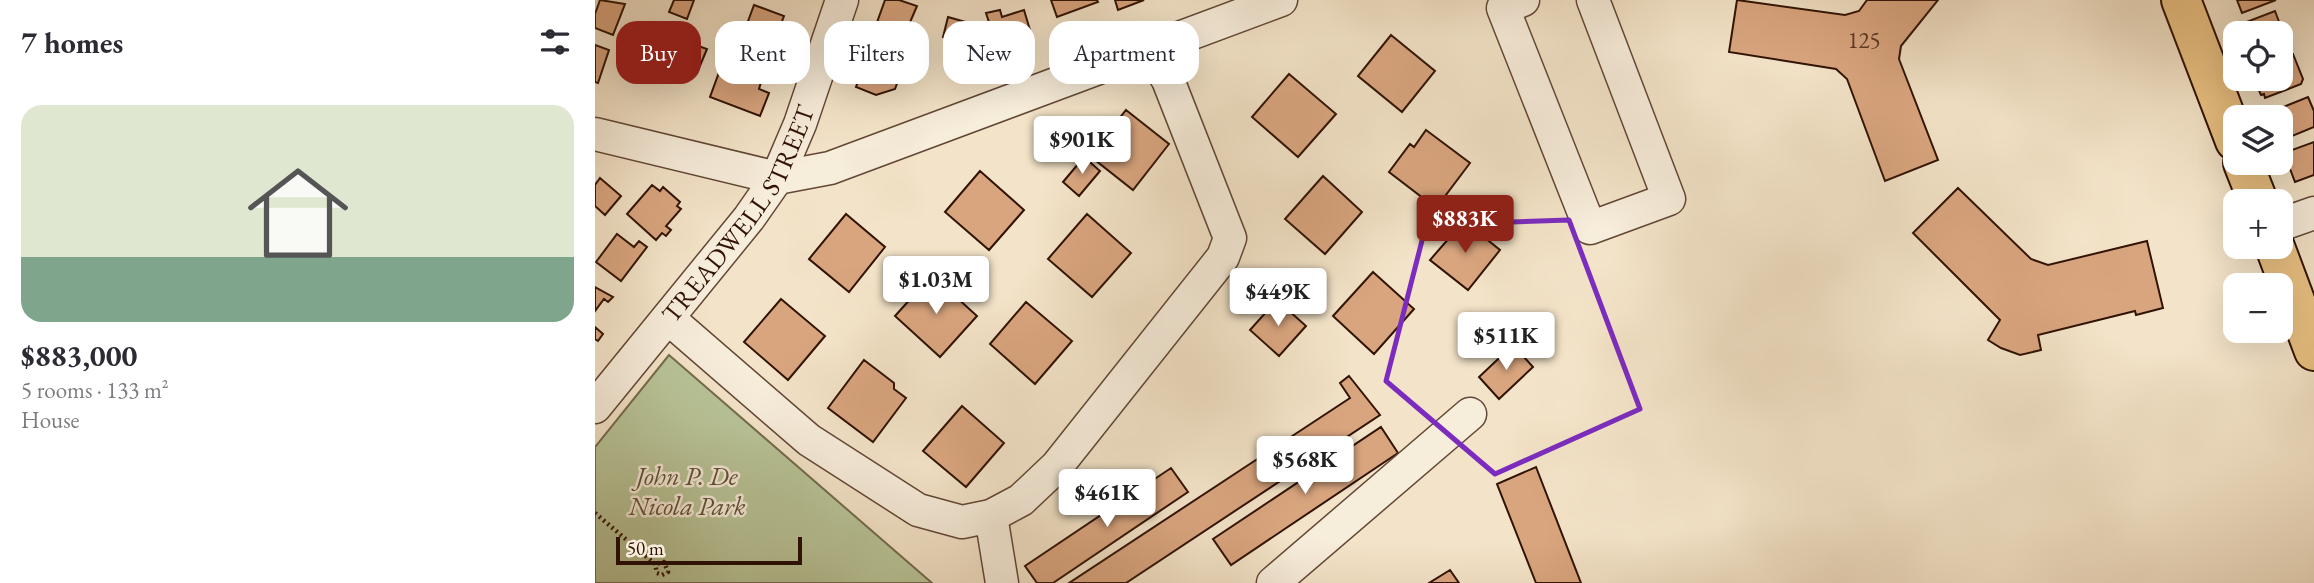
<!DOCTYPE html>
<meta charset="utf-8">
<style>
:root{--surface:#fff;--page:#f7f7f7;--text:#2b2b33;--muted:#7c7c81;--accent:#8f2418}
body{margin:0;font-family:"EB Garamond",serif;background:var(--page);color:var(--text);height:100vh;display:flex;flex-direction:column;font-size:26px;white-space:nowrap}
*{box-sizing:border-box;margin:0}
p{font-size:23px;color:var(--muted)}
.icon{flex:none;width:38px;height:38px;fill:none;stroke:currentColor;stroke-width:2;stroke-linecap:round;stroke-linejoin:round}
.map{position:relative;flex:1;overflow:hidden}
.sheet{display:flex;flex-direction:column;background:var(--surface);width:595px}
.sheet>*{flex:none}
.hud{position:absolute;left:21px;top:21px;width:665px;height:63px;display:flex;gap:14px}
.fabs{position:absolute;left:1628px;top:21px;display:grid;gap:14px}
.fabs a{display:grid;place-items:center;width:70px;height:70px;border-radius:14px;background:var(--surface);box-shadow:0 7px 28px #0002;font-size:35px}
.scale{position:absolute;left:21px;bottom:18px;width:186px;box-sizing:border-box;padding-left:7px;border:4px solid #311305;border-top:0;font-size:19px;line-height:24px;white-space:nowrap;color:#311305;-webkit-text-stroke:5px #f7eddb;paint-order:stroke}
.price{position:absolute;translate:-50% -60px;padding:0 16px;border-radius:7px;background:#fff;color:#222;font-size:23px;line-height:46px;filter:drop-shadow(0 2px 4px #0008)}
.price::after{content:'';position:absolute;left:50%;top:42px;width:21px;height:16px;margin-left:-10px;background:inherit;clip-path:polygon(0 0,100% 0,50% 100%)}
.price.on{background:var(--accent);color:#fff}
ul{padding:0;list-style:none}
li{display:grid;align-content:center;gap:14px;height:371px;padding:0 21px}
li span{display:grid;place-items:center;height:217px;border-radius:21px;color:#555}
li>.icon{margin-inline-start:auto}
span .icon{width:126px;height:126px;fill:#fffc;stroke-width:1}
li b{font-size:30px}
h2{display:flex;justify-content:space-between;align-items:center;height:84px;padding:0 21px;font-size:30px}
.chip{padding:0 24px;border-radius:21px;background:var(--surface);box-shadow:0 7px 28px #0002;font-size:24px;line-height:63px}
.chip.on{background:var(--accent);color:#fff}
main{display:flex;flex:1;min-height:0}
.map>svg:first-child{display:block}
.green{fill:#b8c498;stroke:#746c4e;stroke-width:2}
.building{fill:#d9a57f;stroke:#311305;stroke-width:2}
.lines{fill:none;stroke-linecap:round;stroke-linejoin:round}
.minor-casing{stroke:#624736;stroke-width:35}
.major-casing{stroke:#311305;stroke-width:42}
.path{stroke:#311305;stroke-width:4.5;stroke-dasharray:2 3.5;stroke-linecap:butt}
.minor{stroke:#f7eddb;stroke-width:32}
.major{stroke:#eac284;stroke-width:38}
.marked{fill:none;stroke:#7b2cbf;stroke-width:5;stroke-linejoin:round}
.labels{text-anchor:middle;stroke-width:5;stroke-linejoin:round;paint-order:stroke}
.number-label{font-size:23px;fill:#5b3824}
.street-label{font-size:26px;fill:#311305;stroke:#f7eddb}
.park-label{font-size:26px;font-style:italic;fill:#605138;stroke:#f7eddb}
</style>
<main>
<section class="sheet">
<h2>7 homes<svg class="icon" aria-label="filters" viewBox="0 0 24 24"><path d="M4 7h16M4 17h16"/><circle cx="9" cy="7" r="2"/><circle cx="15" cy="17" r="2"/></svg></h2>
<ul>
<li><span style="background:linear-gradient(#dfe7d0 70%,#7fa58c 0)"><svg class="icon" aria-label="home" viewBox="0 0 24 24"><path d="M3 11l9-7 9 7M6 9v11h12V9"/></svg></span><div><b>$883,000</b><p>5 rooms · 133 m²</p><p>House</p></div></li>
</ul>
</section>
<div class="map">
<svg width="1719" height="583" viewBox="0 0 1719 583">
<rect width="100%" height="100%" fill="#f3e3c8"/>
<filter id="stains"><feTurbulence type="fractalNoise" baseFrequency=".00286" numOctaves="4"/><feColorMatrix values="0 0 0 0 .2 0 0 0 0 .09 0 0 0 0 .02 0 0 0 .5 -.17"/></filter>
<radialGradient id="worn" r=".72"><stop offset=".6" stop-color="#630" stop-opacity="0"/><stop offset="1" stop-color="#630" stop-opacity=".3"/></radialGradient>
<!-- green -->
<path class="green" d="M74 355 337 583H0V447Z"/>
<!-- building -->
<path class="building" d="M5 0 30 4 18 35 0 28V14Z
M79 0H99L92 19 74 12Z
M290 0H304L322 6 304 48 281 40 285 30 280 28Z
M456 0H502L503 2 462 17Z
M520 0H549L523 10Z
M1142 0 1250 15 1264 11 1272 0H1343L1306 46 1304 59 1343 160 1290 181 1252 79 1241 69 1134 52Z
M1642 0H1681L1647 13Z
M159 5 189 16 186 24 197 28 185 61 145 43Z
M405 10 407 17 429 10 435 30 400 41 391 13Z
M1680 11 1693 46 1685 49V33H1644L1641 26Z
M353 17 374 23 368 43 348 37Z
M796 35 840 71 807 112 763 76Z
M92 42 112 49 102 73 83 66Z
M0 45 14 50 3 83 0 82Z
M276 46 311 59 300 89 281 95 261 87Z
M53 51 78 60 72 74 48 64Z
M1698 54 1708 79 1706 84 1670 98 1669 94 1666 95 1659 79H1685V60Z
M126 67 166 82 164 89 174 93 165 116 115 97Z
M694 74 741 114 703 157 657 117Z
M1713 97 1719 111V127L1685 141V117H1672L1671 114Z
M531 110 574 144 538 190 495 156Z
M831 130 875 163 841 208 794 172 815 144 819 147Z
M1719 142V175L1700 182 1689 153Z
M489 157 505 171 484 196 468 182Z
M385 171 429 210 394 250 350 212Z
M728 176 767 212 730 254 690 219Z
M5 178 26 196 10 215 0 206V185Z
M57 185 65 191 68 187 85 202 82 206 86 209 71 226 76 230 71 236 67 233 61 240 32 214Z
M1363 188 1436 259 1453 265 1552 241 1568 308 1541 315 1540 311 1443 335 1446 350 1425 355 1406 348 1393 340 1405 320 1318 233Z
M251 214 290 247 254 292 214 259Z
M492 214 536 253 497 297 453 259Z
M869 221 905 250 873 290 835 260Z
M22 234 39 247 44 241 52 247 26 281 1 262Z
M778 272 819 309 779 354 738 316Z
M337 275 382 316 345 357 300 316Z
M0 287 18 297 13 302 9 299 0 311Z
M186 299 230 336 193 380 149 342Z
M682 300 711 326 684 356 655 330Z
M431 302 477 341 440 384 395 344Z
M0 327 8 334 3 341 0 339Z
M918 345 938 367 904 399 884 377Z
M269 360 299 383V389L311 398 278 442 233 408Z
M754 376 785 415 531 583H474L755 398 745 383Z
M367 406 409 443 371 487 328 451Z
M786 427 803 453 636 565 618 539Z
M941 467 986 583H941L902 484Z
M576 468 593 492 458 583H442L430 566Z
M855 570 864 583H834Z"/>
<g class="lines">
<!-- minor casing -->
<g class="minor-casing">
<g id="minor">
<path d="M928 0 908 8 995 228 1074 199 998 0"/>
<path d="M0 134 182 178 235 168 686 0"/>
<path d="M1685 225 1719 213"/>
<path d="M73 318 214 440 323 510 367 522 396 516 426 500 462 466 628 257 635 238 573 80 554 50"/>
<path id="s1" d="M0 407 154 218 182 178 205 124 247 0"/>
<path d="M396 516 407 583"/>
<path d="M678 583 875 414"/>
</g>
</g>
<!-- major casing -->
<g class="major-casing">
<path id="major" d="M1586 0 1640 141
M1648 163 1663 201
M1680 247 1719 351"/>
</g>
<!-- path -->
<path class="path" d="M0 513 60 564 62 573 67 575 73 572 69 562 60 564"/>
<!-- minor -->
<use href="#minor" class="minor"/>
<!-- major -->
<use href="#major" class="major"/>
</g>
<!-- marked area -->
<path class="marked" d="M974 220 1045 409 900 474 791 381 831 225Z"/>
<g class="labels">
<!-- number labels -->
<g class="number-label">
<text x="1269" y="48">125</text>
</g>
<!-- street labels -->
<g class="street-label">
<text dy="9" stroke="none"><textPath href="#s1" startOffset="242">TREADWELL STREET</textPath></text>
</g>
<!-- park labels -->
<g class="park-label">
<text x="92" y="485">John P. De<tspan x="92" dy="30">Nicola Park</tspan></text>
</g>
</g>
<rect width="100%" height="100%" filter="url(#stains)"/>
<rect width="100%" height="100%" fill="url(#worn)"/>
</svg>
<div class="fabs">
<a><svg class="icon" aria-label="locate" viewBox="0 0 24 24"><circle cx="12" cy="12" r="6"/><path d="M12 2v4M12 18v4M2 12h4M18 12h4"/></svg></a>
<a><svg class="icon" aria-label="layers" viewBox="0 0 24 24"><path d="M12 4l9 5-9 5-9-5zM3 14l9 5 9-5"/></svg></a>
<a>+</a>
<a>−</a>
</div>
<div class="scale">50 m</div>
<b class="price" style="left:487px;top:176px">$901K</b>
<b class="price on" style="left:870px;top:255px">$883K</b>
<b class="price" style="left:341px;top:316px">$1.03M</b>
<b class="price" style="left:683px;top:328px">$449K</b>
<b class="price" style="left:911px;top:372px">$511K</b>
<b class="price" style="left:710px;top:496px">$568K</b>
<b class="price" style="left:512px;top:529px">$461K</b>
<div class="hud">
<a class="chip on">Buy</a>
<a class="chip">Rent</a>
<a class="chip">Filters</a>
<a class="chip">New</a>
<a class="chip">Apartment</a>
</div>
</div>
</main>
